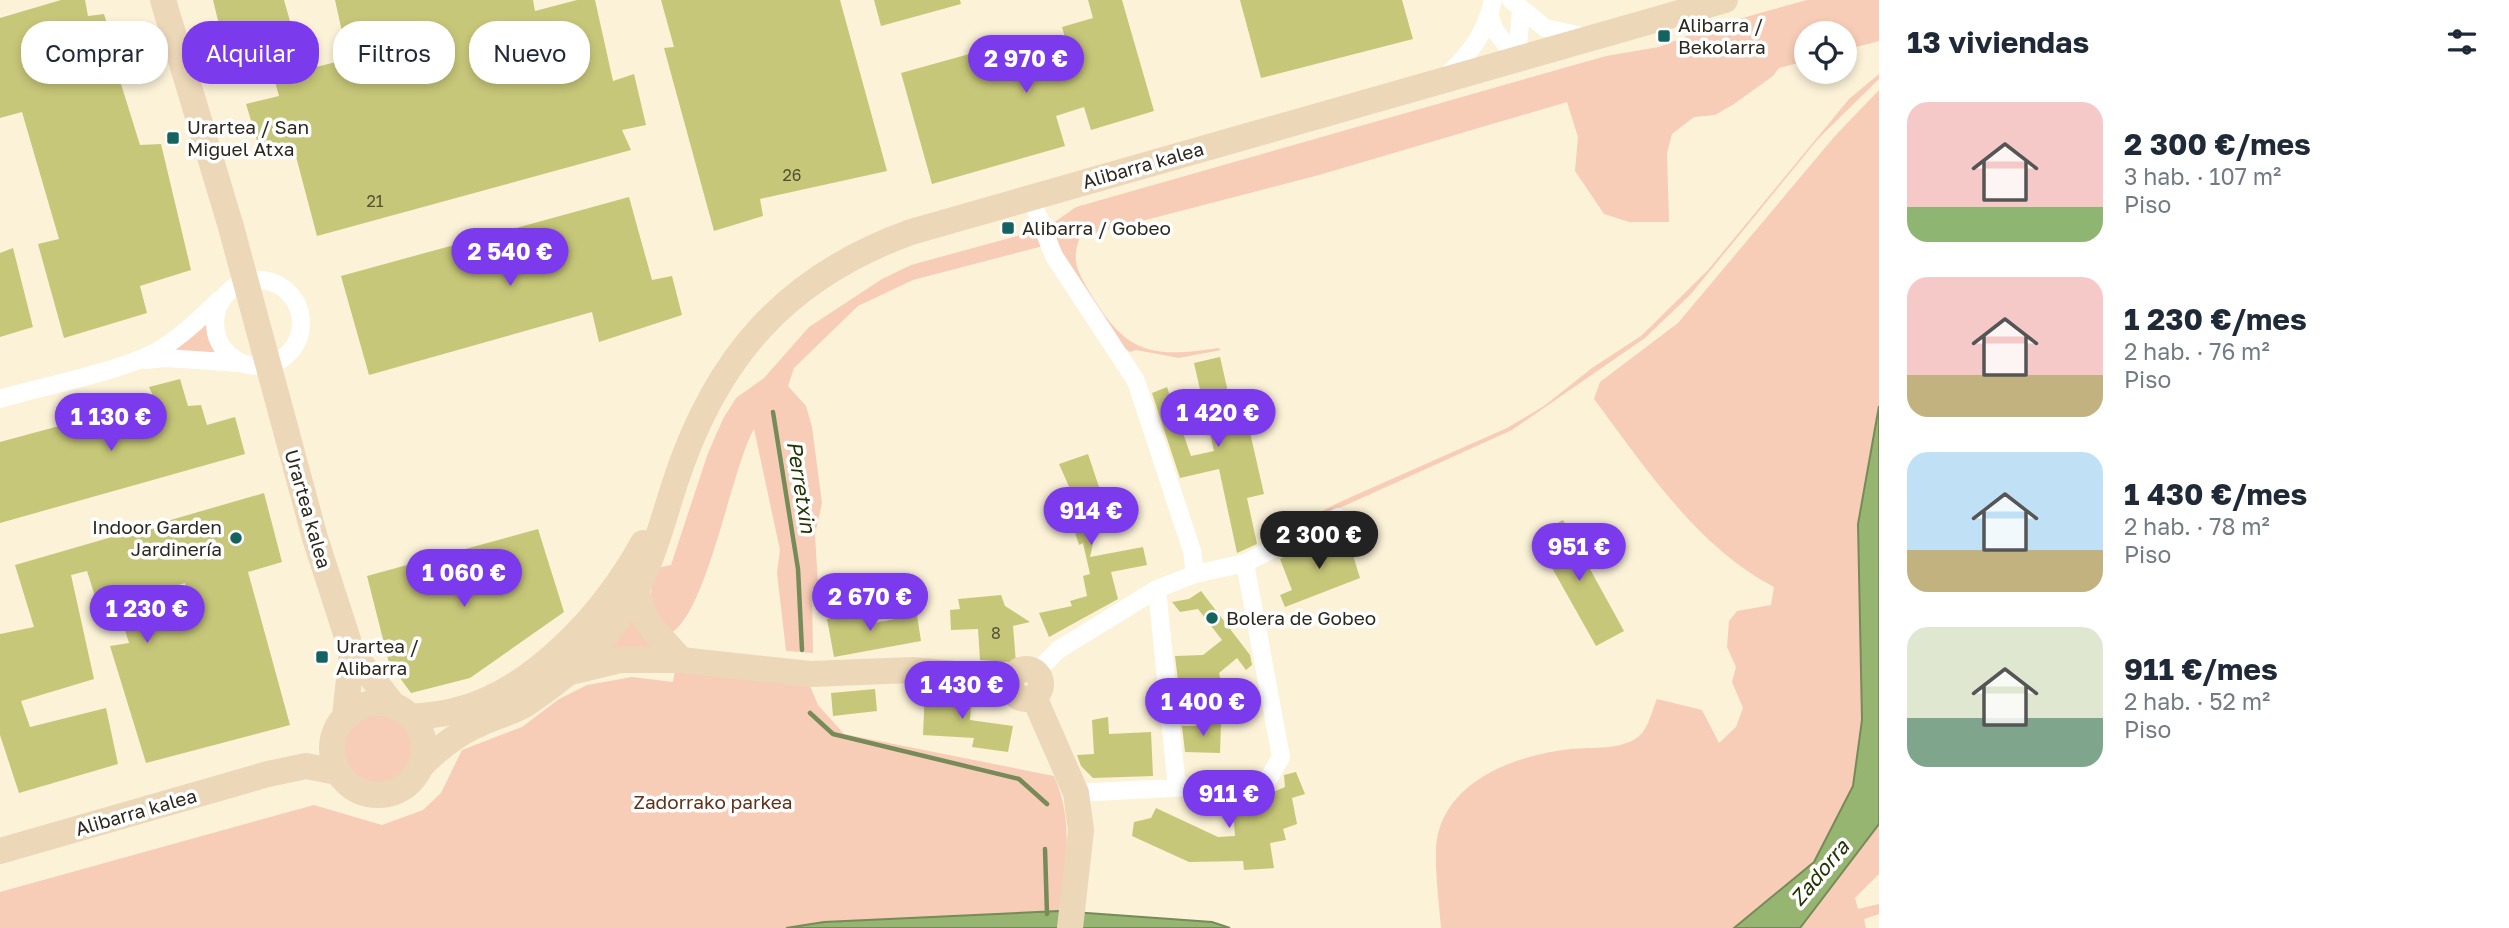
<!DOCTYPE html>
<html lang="es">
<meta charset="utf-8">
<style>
:root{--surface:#fff;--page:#f2f2f3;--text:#1f2937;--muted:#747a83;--accent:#7c3aed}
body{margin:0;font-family:"Golos Text",sans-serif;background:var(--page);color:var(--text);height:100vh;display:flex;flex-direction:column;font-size:26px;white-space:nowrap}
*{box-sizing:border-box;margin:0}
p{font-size:23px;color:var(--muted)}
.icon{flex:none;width:38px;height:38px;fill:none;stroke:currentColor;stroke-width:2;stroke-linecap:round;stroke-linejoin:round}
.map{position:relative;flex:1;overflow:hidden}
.panel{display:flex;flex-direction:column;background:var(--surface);width:630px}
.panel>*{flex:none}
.hud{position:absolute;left:21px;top:21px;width:665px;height:63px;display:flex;gap:14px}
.tools{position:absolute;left:1794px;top:21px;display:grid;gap:14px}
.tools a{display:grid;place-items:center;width:63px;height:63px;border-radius:50%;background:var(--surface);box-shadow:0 4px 10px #0003;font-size:35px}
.price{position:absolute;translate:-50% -60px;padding:0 16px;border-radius:24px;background:var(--accent);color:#fff;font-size:23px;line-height:46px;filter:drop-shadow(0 2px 4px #0008)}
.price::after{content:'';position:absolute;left:50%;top:42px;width:21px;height:16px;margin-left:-10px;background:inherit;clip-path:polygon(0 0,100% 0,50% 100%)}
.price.current{background:#222;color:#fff}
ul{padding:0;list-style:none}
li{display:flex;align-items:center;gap:21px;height:175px;padding:0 28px}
li span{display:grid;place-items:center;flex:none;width:196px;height:140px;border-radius:21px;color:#555}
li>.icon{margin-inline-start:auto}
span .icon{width:84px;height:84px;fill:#fffc;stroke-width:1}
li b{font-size:30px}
h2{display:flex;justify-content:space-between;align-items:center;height:84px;padding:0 28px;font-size:30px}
.chip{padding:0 24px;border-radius:28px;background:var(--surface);box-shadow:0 4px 10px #0003;font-size:24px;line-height:63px}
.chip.current{background:var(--accent);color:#fff}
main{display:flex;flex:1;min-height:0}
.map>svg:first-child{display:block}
.green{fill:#f7cdb7}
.water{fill:#95b570;stroke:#768b57;stroke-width:2}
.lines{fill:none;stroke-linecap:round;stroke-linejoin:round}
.stream{stroke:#768b57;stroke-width:4.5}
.building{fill:#c7c779}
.street{stroke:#fff;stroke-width:18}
.secondary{stroke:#ecd7b9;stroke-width:26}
.poi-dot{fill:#15635e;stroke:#fff;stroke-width:2.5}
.labels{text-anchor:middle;stroke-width:7;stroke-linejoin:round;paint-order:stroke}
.number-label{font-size:16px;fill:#535035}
.poi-label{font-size:19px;fill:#2c281e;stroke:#fff;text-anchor:start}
.street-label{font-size:19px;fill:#2c281e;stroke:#fff}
.park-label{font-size:19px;fill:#603116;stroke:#fff}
.water-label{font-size:21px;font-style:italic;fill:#213501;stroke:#fff}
</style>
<main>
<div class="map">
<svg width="1879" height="928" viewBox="0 0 1879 928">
<rect width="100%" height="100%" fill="#fcf2d8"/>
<!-- green -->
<path class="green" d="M1807 0H1879V41L1845 50 1844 33H1806V61L1779 68 1773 76 1734 104 1715 115 1694 117 1672 134 1667 153 1669 222H1629L1604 214 1575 171 1578 137 1567 102 1319 175 1080 237C1071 260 1077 270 1089 291 1125 352 1148 359 1218 348L1221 350 1179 358 1136 350 1130 352C1094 328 1068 265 1049 226L1076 207 1606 56 1659 47 1710 27Z
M1879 74V79L1818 139 1691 294 1645 338 1512 430 1322 516 1320 512 1342 501 1507 428 1544 406 1592 368 1641 336 1708 270 1849 99Z
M1879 90V406L1858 524 1862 720 1853 786 1815 862 1734 928H1441C1439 902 1435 874 1436 848 1440 782 1515 755 1571 749 1592 747 1621 750 1638 737 1648 730 1652 710 1657 699L1702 710 1719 743 1736 727 1743 708 1732 682 1736 667 1727 647 1729 621 1737 611 1771 605 1774 587C1697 547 1645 467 1594 399L1600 382 1678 323 1834 137Z
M1035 231 1043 246 913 280 858 306 794 368 788 386 806 406 812 427 822 503 815 535 818 584 812 590 813 653 786 651 777 573 780 550 754 429C732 467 706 618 669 634 650 605 646 601 657 568L671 565 708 453 723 419 736 398 764 378 809 327 882 279 911 265Z
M207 317V333L215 353 153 355Z
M634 610 666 652 602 648Z
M675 670 810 686 818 705 844 734 1054 776C1074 820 1066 865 1059 911L824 922 786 928H0V892L314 805 382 825 423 810 441 793 462 750 522 727 559 699 587 685 632 677 673 682Z
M338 749a39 39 0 1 1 78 0a39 39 0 1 1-78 0Z
M1879 824V874L1855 898 1858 909 1879 904V914L1864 919 1866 928H1800Z"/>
<!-- water -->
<path class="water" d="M1879 406V824L1800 928H1734L1814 862 1853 786 1862 720 1858 524Z
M1059 911 1212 922 1230 928H786L824 922Z"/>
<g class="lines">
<!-- stream -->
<path class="stream" d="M773 412 798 569 802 650
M810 713 833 734 1019 779 1047 804
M1045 849 1047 914"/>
</g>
<!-- building -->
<path class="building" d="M61 0H85L88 16 104 14 126 83 121 84 140 145 161 144 191 270 140 286 147 313 64 338 38 244 59 239 22 112 0 118V18Z
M213 0H284L304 70 348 59 335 0H533L535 11 577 0H595L613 81 634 74 646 125 622 130 631 150 317 236 294 149 262 157 246 104 279 96 270 63 231 74Z
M661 0H840L887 171 760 199 763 216 714 231 664 48 674 47Z
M874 0H960L961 4 881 26Z
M1088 0H1122L1154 111 1091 130 1084 107 1056 116 1065 146 932 184 901 73 1034 36 1039 56 1068 48 1062 27 1093 18Z
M1240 0H1402L1413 39 1261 78Z
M629 197 652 280 672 276 682 315 599 342 592 312 369 375 341 276Z
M13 248 33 327 0 337V253Z
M1220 357 1237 431 1249 428 1264 494 1247 498 1257 544 1237 553 1219 469 1180 478 1152 393 1167 387 1191 456 1214 451 1194 363Z
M180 379 188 406 201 405 207 425 235 417 245 454 0 523V442L155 400 149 387Z
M1088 454 1108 514 1119 512 1122 525 1096 530 1090 557 1143 547 1147 565 1111 572 1118 599 1049 637 1039 613 1072 606 1070 601 1087 596 1083 576 1090 574 1083 543 1079 545 1065 501 1074 498 1059 464Z
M264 493 282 562 248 572 290 725 146 763 110 646 129 643 125 630 193 612 185 583 99 609 87 571 71 575 94 679 21 701 30 727 106 708 118 764 19 793 0 735V634L34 627 15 565Z
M1563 520 1624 631 1596 646 1534 536Z
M1344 526 1360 578 1285 607 1280 595 1292 590 1280 559 1308 544 1314 560 1340 552 1333 532Z
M538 529 564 612 470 678 411 693 389 663 367 576Z
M1201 591 1250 655 1252 665 1246 670 1237 658 1219 673 1223 690 1179 689 1175 656 1203 655 1222 640 1198 609 1180 612 1172 602 1189 599Z
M1001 595 1005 606 1030 622 1013 626 1016 663 980 660 978 629 951 630 950 610 960 609 958 599Z
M872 610 874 623 917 615 921 641 834 657 827 619Z
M875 689 877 711 833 716 831 693Z
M925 689 972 691 970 720 1013 726 1008 752 972 747 974 738 923 735Z
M1108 717 1109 734 1151 732 1153 776 1093 778 1081 766 1077 755 1094 754 1092 720Z
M1201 722 1221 723 1220 753 1185 752 1182 726H1201Z
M1296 772 1305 794 1292 798 1297 824 1283 829 1286 840 1270 843 1274 868 1244 870 1243 861 1189 862 1132 836 1134 822 1151 818 1156 808 1218 837 1235 836 1232 797 1271 793 1285 787 1284 775Z"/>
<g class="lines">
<!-- street -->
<path class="street" d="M1511 0 1545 28 1582 36
M1490 16 1494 29 1517 59
M1517 59 1521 10
M1444 78C1469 55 1486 34 1493 0
M1031 198 1054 256 1136 381 1192 551 1195 574
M215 323a43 43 0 1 1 86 0a43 43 0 1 1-86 0Z
M146 360 165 358 240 363
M0 399C43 386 125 371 161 349 183 335 201 318 219 300
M1157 589 1177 788
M1036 672 1058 650 1157 589 1195 574 1245 563 1338 517
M1076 793 1266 783 1281 757 1245 563"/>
<!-- secondary -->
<path class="secondary" d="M163 0 231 227 315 538 352 652 394 706
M637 594 647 622 681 660
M1011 684a15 15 0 1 1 30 0a15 15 0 1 1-30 0Z
M570 672 620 660H681L810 674 912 670 1010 679
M1034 697 1076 793 1081 830 1070 928
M332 749a46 46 0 1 1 92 0a46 46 0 1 1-92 0Z
M345 716 352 652
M412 717C426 715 441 715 454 711 534 692 605 612 643 543
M422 765C439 748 455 735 477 725 493 717 511 713 526 704 556 684 587 659 609 631 649 581 656 541 675 483 716 357 786 277 911 232L1725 0
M0 851 268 774 306 766 337 772"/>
</g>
<!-- markers -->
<g class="poi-dot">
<rect x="1657" y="29" width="14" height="14" rx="3.5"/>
<rect x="166" y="131" width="14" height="14" rx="3.5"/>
<rect x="1001" y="221" width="14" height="14" rx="3.5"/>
<circle cx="236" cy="538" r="7"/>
<circle cx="1212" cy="618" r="7"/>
<rect x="315" y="650" width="14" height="14" rx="3.5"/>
</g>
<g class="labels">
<!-- number labels -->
<g class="number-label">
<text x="792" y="181">26</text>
<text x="375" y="207">21</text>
<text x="996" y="639">8</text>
</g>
<!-- poi labels -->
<g class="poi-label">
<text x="1678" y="32">Alibarra /<tspan x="1678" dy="22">Bekolarra</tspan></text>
<text x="187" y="134">Urartea / San<tspan x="187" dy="22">Miguel Atxa</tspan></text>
<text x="1022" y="235">Alibarra / Gobeo</text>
<text x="222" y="534" text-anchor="end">Indoor Garden<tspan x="222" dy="22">Jardinería</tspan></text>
<text x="1226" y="625">Bolera de Gobeo</text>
<text x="336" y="653">Urartea /<tspan x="336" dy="22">Alibarra</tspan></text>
</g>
<!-- street labels -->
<g class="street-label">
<text transform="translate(1143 165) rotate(-16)" y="7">Alibarra kalea</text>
<text transform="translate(308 509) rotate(74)" y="7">Urartea kalea</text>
<text transform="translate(136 812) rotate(-16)" y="7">Alibarra kalea</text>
</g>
<!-- park labels -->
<g class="park-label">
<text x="713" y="809">Zadorrako parkea</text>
</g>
<!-- water labels -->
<g class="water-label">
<text transform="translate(801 487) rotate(81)" y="7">Perretxin</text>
<text transform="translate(1820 873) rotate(-50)" y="7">Zadorra</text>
</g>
</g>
</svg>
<div class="tools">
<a><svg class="icon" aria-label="locate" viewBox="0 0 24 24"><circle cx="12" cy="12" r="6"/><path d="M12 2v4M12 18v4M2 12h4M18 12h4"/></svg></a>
</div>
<b class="price" style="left:1026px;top:95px">2 970 €</b>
<b class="price" style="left:510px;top:288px">2 540 €</b>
<b class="price" style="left:1218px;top:449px">1 420 €</b>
<b class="price" style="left:111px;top:453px">1 130 €</b>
<b class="price" style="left:1091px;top:547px">914 €</b>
<b class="price current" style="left:1319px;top:571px">2 300 €</b>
<b class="price" style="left:1579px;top:583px">951 €</b>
<b class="price" style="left:464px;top:609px">1 060 €</b>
<b class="price" style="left:870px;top:633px">2 670 €</b>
<b class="price" style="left:147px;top:645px">1 230 €</b>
<b class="price" style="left:962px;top:721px">1 430 €</b>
<b class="price" style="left:1203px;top:738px">1 400 €</b>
<b class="price" style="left:1229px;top:830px">911 €</b>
<div class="hud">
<a class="chip">Comprar</a>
<a class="chip current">Alquilar</a>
<a class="chip">Filtros</a>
<a class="chip">Nuevo</a>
</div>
</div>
<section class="panel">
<h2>13 viviendas<svg class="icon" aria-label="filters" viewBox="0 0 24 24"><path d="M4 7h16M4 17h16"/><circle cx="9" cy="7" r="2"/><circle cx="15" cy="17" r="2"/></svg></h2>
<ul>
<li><span style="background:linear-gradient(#f6c9c9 75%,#8fb573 0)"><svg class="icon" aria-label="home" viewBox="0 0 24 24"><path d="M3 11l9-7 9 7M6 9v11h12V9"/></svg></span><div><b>2 300 €/mes</b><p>3 hab. · 107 m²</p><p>Piso</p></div></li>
<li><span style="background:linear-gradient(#f6c9c9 70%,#c2b280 0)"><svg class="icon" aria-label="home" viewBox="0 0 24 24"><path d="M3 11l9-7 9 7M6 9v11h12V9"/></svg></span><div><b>1 230 €/mes</b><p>2 hab. · 76 m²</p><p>Piso</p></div></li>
<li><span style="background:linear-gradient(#bfe0f5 70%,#c2b280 0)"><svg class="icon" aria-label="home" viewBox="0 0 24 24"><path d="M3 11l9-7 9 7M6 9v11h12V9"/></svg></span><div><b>1 430 €/mes</b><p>2 hab. · 78 m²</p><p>Piso</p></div></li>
<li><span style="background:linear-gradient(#dfe7d0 65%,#7fa58c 0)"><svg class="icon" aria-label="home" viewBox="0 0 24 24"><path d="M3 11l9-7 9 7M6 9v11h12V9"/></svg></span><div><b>911 €/mes</b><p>2 hab. · 52 m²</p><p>Piso</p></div></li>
</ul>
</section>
</main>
